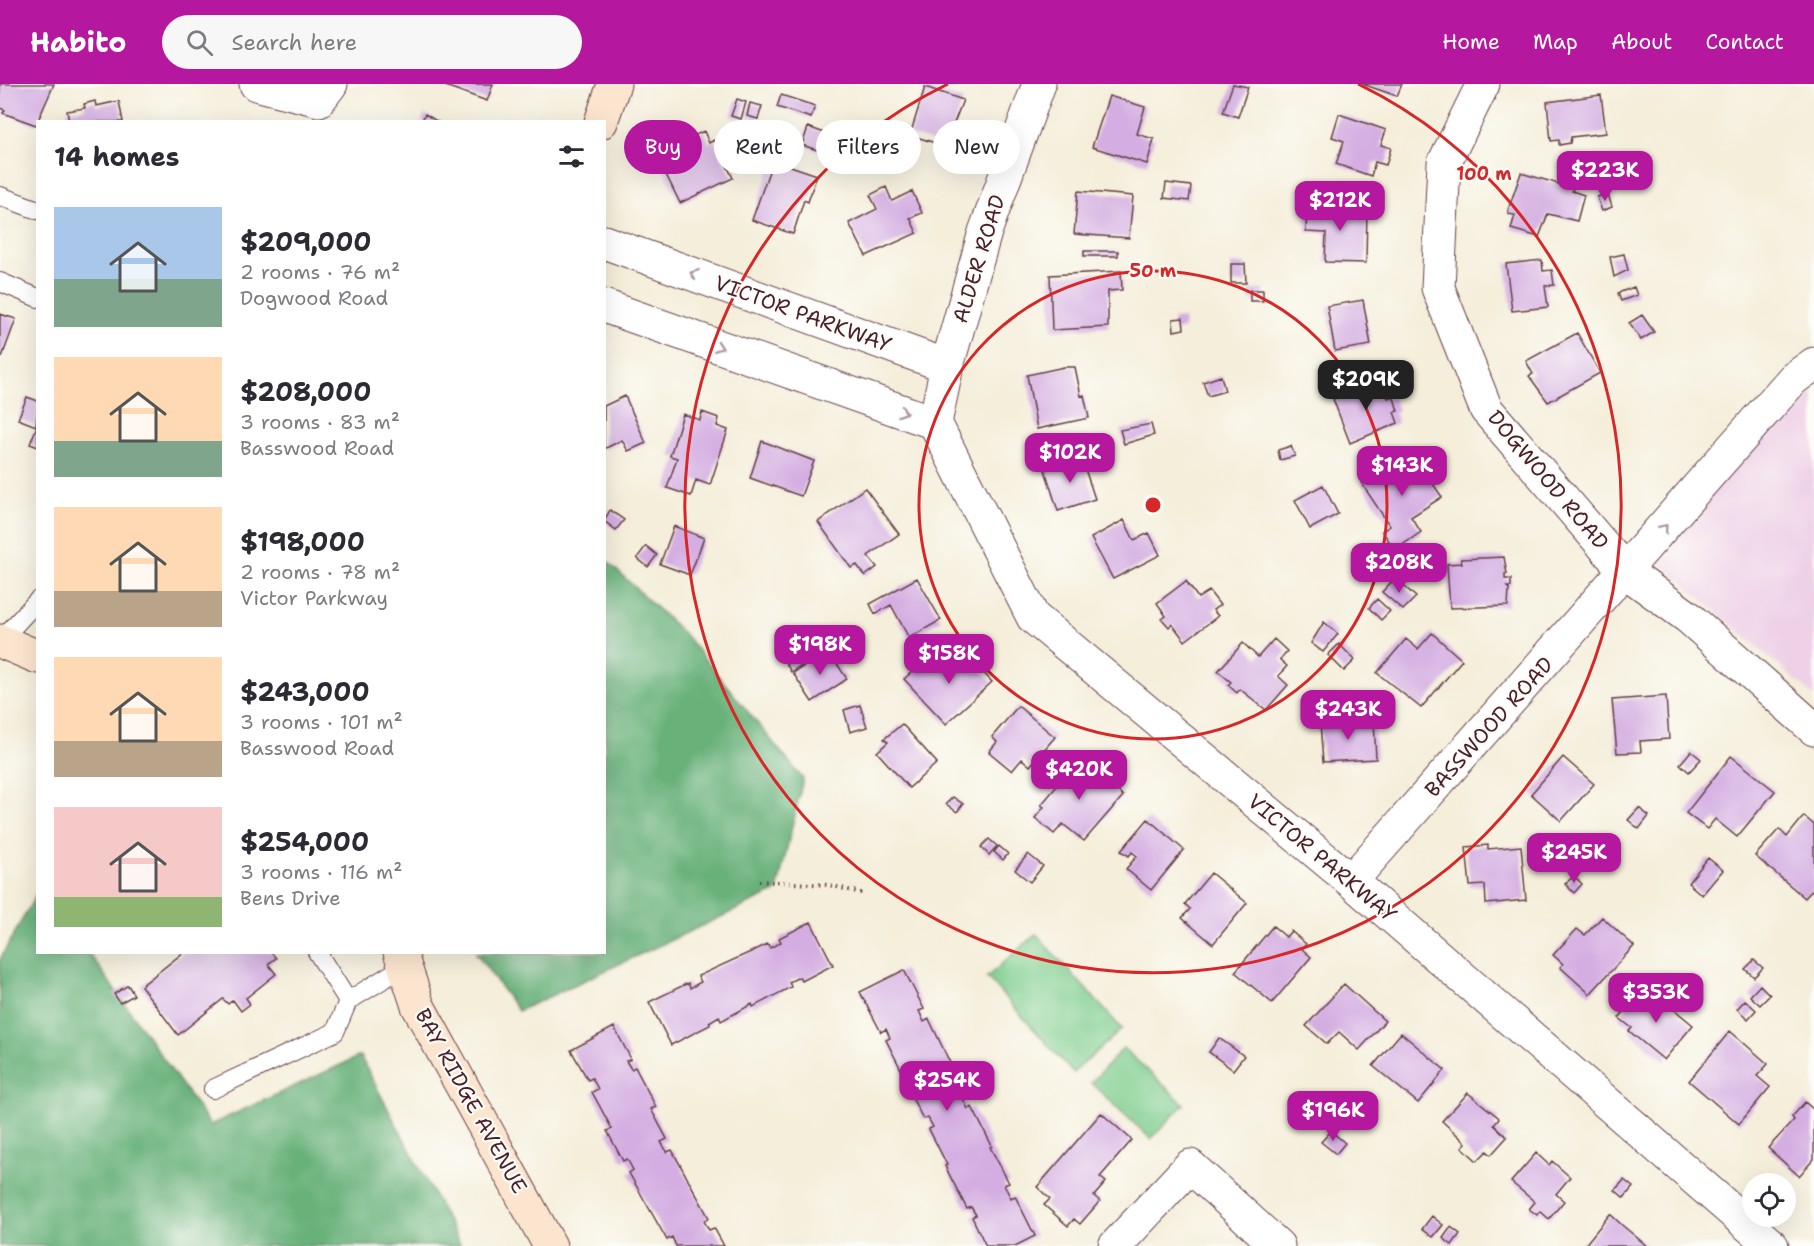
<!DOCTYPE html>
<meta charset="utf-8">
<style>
:root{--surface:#fff;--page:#f7f7f7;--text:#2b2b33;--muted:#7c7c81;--accent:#b5179e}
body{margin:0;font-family:"Shantell Sans",sans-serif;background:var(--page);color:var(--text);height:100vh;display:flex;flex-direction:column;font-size:22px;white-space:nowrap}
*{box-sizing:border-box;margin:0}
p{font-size:20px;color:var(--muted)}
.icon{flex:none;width:33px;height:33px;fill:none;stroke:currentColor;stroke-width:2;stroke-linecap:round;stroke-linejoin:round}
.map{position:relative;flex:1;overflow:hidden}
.panel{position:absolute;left:36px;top:36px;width:570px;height:834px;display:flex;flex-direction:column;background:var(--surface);border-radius:0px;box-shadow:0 6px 24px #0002}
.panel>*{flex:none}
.guide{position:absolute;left:624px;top:36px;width:570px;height:54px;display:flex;gap:12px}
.fabs{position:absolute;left:1742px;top:1089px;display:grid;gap:12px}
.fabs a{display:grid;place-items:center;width:54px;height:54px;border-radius:50%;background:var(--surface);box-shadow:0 6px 24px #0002;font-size:30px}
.price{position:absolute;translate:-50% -51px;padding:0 14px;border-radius:12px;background:var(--accent);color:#fff;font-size:20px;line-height:39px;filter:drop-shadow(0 2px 3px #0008)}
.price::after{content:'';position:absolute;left:50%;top:36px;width:18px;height:14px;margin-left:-9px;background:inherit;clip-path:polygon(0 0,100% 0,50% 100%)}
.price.active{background:#222;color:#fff}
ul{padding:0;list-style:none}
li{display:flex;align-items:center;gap:18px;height:150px;padding:0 18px}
li span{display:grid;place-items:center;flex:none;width:168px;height:120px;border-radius:0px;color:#555}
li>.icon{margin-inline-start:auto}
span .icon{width:72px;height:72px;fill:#fffc;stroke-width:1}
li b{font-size:26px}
h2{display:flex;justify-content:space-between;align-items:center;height:72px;padding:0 18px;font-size:26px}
.pill{padding:0 21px;border-radius:27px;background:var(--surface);box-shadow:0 6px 24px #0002;font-size:21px;line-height:54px}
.pill.active{background:var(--accent);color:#fff}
header{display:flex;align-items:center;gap:36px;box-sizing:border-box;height:84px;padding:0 30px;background:var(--accent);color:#fff}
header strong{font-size:28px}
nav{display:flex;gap:33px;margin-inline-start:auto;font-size:21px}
.search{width:420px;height:54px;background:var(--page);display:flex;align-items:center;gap:15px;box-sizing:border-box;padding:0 21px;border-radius:33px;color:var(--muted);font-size:22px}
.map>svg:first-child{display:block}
.built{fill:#eed0e7}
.green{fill:#7fce8e;stroke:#64765c;stroke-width:1.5}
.forest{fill:#67b179;stroke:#586852;stroke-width:1.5}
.building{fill:#d4aee2}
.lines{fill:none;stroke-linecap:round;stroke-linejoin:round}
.lane-casing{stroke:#643e45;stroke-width:20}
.street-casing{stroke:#643e45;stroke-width:35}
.secondary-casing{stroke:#643e45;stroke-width:35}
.path{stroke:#643e45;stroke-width:4;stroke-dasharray:1.5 4.5;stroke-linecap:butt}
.lane{stroke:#fff;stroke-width:18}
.street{stroke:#fff;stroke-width:33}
.secondary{stroke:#fce5cf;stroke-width:33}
.oneway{stroke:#ae9aa0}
.ring{fill:none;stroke:#d62828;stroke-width:3}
.labels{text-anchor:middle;stroke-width:4.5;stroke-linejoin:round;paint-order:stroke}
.street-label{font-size:21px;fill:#4a1f2b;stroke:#fdfcf7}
.centre{fill:#d62828;stroke:#fdfcf7;stroke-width:3}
.ring-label{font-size:18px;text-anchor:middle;font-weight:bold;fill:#d62828;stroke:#fdfcf7;stroke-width:4.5;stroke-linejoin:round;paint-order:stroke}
</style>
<header>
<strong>Habito</strong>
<div class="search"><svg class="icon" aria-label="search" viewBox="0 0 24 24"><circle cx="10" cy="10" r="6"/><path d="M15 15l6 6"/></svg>Search here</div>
<nav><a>Home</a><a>Map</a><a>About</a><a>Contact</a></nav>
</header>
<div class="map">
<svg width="1814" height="1162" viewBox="0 0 1814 1162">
<rect width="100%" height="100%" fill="#fdfcf7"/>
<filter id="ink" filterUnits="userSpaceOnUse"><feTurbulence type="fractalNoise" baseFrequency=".0167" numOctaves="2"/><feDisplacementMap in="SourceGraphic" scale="12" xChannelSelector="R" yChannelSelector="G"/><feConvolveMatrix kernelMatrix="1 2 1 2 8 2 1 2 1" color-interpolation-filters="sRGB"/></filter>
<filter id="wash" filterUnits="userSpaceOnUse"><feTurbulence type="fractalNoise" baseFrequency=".008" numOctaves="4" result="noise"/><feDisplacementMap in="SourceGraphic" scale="24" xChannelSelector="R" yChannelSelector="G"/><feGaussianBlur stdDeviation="1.35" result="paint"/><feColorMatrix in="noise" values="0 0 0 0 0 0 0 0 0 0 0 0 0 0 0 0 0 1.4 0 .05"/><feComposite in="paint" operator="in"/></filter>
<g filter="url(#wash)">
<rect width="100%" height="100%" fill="#f4eeda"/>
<!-- built -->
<path class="built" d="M1814 308V612L1645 466Z"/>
<!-- green -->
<path class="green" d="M1036 850 1122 945 1073 989 987 893Z
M1123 964 1184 1020 1151 1055 1091 999Z"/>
<!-- forest -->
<path class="forest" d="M605 475 686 552 803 695 777 807 518 927 476 869 604 868Z
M37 809 38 868 89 869 210 1041 360 972 461 1162H0V875Z"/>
<g id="blocks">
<!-- building -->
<path class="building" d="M0 0H54L36 41 3 29 5 26 0 24Z
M440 0H493L487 17Z
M1233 0 1248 3 1238 33 1223 28Z
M1362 0H1402L1397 12Z
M925 3 963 16 945 62 910 51Z
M781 11 815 22 811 34 777 23Z
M1601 11 1606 49 1571 53 1570 59 1559 61V56L1551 57 1547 18Z
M1109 12 1145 23 1137 50 1154 55 1147 80 1092 63Z
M737 15 746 18 741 35 731 32Z
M95 17 96 22 119 17 123 38H69L67 27 85 24 84 20Z
M750 19 762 22 758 35 747 32Z
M425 30 438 38H421Z
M1339 30 1386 46 1381 61 1391 64 1386 81 1375 78 1371 92 1336 80 1344 57 1332 53Z
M808 43 844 56 838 73 802 61Z
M704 47 709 59 714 56 733 94 680 119 656 70Z
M773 76 817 91 808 118 804 116 793 150 752 136Z
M1521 89 1573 104 1572 107 1584 111 1577 137 1548 130 1539 153 1511 145 1515 131 1508 130V126Z
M1166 99 1191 102 1189 117 1164 114Z
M886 103 892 117 912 107 922 129 910 134 917 149 866 172 849 139 877 125 870 111Z
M1078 107 1133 112 1129 154 1074 150Z
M1608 110 1612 123 1602 127 1597 113Z
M1307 120 1367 125 1366 179 1325 178 1326 149 1306 148Z
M1084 167H1118V172H1084Z
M1624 170 1628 186 1614 193 1610 173Z
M1542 176 1543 187 1552 186 1554 201 1545 202 1548 223 1512 227 1506 180Z
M1231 180H1245L1246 199H1231Z
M1121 187 1122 206 1108 207V243L1052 246 1050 191Z
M1634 203 1637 211 1621 217 1618 209Z
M1250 206H1263V217H1250Z
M1363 216 1371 261 1335 267 1327 222Z
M0 230 16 235 2 273 0 272Z
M1642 231 1654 248 1641 256 1629 239Z
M1183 234 1184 245 1174 247 1173 235Z
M1577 249 1600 289 1548 318 1529 292 1533 290 1526 277Z
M1064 283H1075L1081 312 1084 311 1089 334 1037 345 1027 291Z
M1221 292 1225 307 1208 312 1203 298Z
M1381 296 1388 314 1393 312 1395 317 1398 327 1394 328 1398 339 1350 359 1333 315Z
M625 312 646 359 628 367 622 356 604 365V322Z
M27 313 38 317 36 342 18 335Z
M702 328 719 334 717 342 728 346 710 401 696 396 691 412 667 404 677 374 670 372 683 330 700 336Z
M1151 340 1154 351 1124 360 1120 346Z
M37 342H38V363L30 360Z
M762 357 814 377 801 412 750 394Z
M1291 362 1295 372 1280 376 1278 366Z
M1410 366 1442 413 1411 433 1421 448 1395 466 1382 447 1390 442 1362 400Z
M1081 373 1095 415 1058 427 1045 386Z
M1323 401 1338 430 1310 445 1295 416Z
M865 404 899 450 868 472 877 483 865 492 857 481 851 484 818 438Z
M610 426 624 436 616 446 604 437Z
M1124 436 1134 456 1149 449 1160 471 1113 495 1091 454Z
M674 442 704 454 690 491 660 480Z
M646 462 657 471 648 483 637 474Z
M1504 473 1507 490H1505V495H1511V503H1507L1509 505 1508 522 1450 524 1447 480 1462 479 1461 475Z
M1413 479 1421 487 1410 498 1402 490Z
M917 494 941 536 909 554 891 521 875 530 870 520Z
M1395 494 1416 513 1403 526 1382 508Z
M1186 497 1198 514 1209 507 1220 521 1213 526 1218 532 1185 557 1172 540 1169 543 1162 535 1166 532 1157 519Z
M1377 515 1390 527 1381 536 1369 524Z
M1324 538 1338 550 1323 568 1311 559Z
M825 547 845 548V566L825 565Z
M1432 549 1462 576 1421 624 1377 589 1406 555 1418 565Z
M1274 555 1287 567 1280 576 1287 582 1278 592 1288 601 1266 626 1240 605 1237 609 1228 601 1231 598 1218 587 1243 559 1258 573Z
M1339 560 1355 576 1344 587 1328 571Z
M796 563 806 578 791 588 782 572Z
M961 564 992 598 946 640 904 595 925 576 935 587Z
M828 566 847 595 812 618 793 589Z
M1666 612 1669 655 1640 657 1641 668 1617 669 1612 616Z
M860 621 867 643 850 648 844 626Z
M1018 622 1055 653 1030 682 1022 675 1012 687 989 668 997 658 992 653Z
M1374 636 1376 675 1323 678 1320 639Z
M902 640 937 679 909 704 877 668 888 658 884 655Z
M1691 667 1701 675 1689 688 1680 680Z
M1082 672 1123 712 1084 757 1063 740 1054 750 1035 734 1044 723 1041 721Z
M1731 672 1775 707 1737 753 1715 735 1707 745 1686 729Z
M1563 673 1594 700 1561 737 1531 710Z
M953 713 963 720 957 728 946 720Z
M1639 724 1649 732 1639 745 1628 736Z
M1804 732 1814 741V804L1805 814 1755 772 1779 745 1787 753Z
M1148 735 1184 766 1151 806 1126 785 1137 772 1132 768 1129 772 1121 767Z
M989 755 997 762 989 771 981 763Z
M1488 761V765L1521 762 1526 816 1486 820 1485 801 1470 802 1466 763Z
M999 762 1008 770 1003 776 994 768Z
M1028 770 1043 782 1030 798 1015 786Z
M1708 774 1723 786 1702 811 1688 799Z
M1211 789 1247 819 1213 860 1182 834 1190 825 1185 820Z
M1574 792 1582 800 1574 809 1565 800Z
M1602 833 1634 862 1590 910 1560 883 1563 880 1553 871 1577 845 1585 851Z
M811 838 833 881 802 897 799 893 789 898 791 903 753 923 752 920 721 937 719 932 709 938 710 941 671 961 649 918 688 899 690 904 701 898 698 892 768 860 770 864 781 858 779 854Z
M1273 842 1286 853 1291 847 1306 860 1302 865 1311 873 1272 919 1235 888Z
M184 868H271L276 874 268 880 276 890 246 914 250 920 241 927 233 916 228 920 223 915 178 951 141 902Z
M1754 876 1763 884 1754 893 1745 885Z
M904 886 924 925 919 927 924 938 929 935 966 1012 963 1015 968 1025 972 1023 992 1062 990 1063 1009 1099 1004 1101 1011 1114 1015 1112 1035 1152 1015 1162H986L972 1133 976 1131 971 1123 967 1125 945 1082 947 1081 929 1045 933 1043 928 1034 923 1035 903 996 906 995 886 956 890 954 886 945 881 948 860 908Z
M1344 900 1385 937 1359 966 1339 948 1327 960 1306 942Z
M128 901 134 911 120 919 114 910Z
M1760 901 1770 911 1760 921 1750 912Z
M1642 906 1655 916 1658 912 1693 941 1664 976 1629 947 1632 944 1619 934Z
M1745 916 1756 926 1748 935 1737 925Z
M614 943 631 975 626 977 631 985 635 983 656 1023 651 1025 667 1055 661 1058 667 1068 672 1066 709 1134 704 1137 709 1146 714 1144 724 1162H676L672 1153 667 1156 629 1089 633 1086 627 1075 623 1077 607 1047 612 1045 592 1008 598 1005 592 994 588 996 571 966Z
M1730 947 1768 980 1757 992 1770 1003 1739 1040 1689 997Z
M1401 949 1445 986 1418 1019 1373 982Z
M1219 954 1244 972 1233 986 1209 968Z
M1468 1009 1498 1033 1499 1035 1494 1041 1507 1053 1491 1071 1487 1067 1477 1077 1462 1063 1466 1059 1442 1037Z
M1805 1018 1814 1026V1075L1799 1092 1768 1064 1794 1036 1792 1033Z
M1101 1029 1132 1056 1100 1093 1106 1098 1094 1112 1100 1117 1080 1140 1074 1135 1068 1142 1044 1121 1050 1115 1037 1103Z
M1331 1047 1345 1059 1336 1070 1321 1058Z
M1536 1069 1549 1081 1552 1077 1570 1093 1556 1110 1564 1117 1549 1135 1540 1127 1537 1131 1529 1125 1535 1118 1511 1098Z
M1624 1096 1633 1103 1624 1114 1615 1106Z
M1610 1130 1623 1142 1647 1162H1584Z
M1432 1132 1443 1141 1433 1153 1422 1145Z
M1451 1143 1460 1150 1452 1161 1443 1154Z"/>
</g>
</g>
<g filter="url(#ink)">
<use href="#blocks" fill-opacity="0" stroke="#643e45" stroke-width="1.5"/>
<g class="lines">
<!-- lane casing -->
<g class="lane-casing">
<path id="lane" d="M0 112 38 126
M0 198 38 214
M0 557 38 516
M317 868 348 917 403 883
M213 1005 335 948 348 917"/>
</g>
<!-- street casing -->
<g class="street-casing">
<path id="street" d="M256 0 319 16 331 0
M1039 0 985 148 947 282 935 339 1033 533 1351 797 1772 1162
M1483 0 1444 79 1438 204 1486 325 1626 488 1688 533 1814 645
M604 158 947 282
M604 222 935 339
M1351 797 1793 295 1814 280
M1115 1162 1190 1082 1278 1162"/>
</g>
<!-- secondary casing -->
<g class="secondary-casing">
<path id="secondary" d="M601 38 614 0
M0 557 38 573
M400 868 418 922 550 1162"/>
</g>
<!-- path -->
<path class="path" d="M759 797 829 801 865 810"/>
<!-- lane -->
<use href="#lane" class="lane"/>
<!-- street -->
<use href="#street" class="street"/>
<!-- secondary -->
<use href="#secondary" class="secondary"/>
</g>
<!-- one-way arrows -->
<defs><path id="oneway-chevron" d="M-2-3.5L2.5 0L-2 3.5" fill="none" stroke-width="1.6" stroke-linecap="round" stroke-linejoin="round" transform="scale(1.5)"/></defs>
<g class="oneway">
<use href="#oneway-chevron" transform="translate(694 190) rotate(-160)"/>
<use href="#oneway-chevron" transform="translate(719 263) rotate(19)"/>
<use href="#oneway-chevron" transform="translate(903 328) rotate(19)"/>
<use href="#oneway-chevron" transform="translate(1664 444) rotate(-49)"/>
</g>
</g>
<!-- distance rings -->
<g class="ring">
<circle cx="1153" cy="421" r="234"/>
<path d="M1358 0A468 468 0 1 1 948 0"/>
</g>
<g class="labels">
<!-- street labels -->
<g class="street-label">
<text transform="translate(979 175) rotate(-73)" y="7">ALDER ROAD</text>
<text transform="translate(803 230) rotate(20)" y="7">VICTOR PARKWAY</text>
<text transform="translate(1548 396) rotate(50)" y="7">DOGWOOD ROAD</text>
<text transform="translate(1489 643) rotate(-48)" y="7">BASSWOOD ROAD</text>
<text transform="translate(1322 774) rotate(40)" y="7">VICTOR PARKWAY</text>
<text transform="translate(471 1017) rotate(61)" y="7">BAY RIDGE AVENUE</text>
</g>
</g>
<circle cx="1153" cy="421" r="9" class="centre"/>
<g class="ring-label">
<text x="1484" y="96">100 m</text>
<text x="1153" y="193">50 m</text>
</g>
</svg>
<div class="fabs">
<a><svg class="icon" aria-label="locate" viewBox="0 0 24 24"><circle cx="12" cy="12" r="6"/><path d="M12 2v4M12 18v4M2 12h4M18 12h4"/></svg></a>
</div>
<b class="price" style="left:1605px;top:118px">$223K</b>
<b class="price" style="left:1340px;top:148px">$212K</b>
<b class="price active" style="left:1366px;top:327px">$209K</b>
<b class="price" style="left:1070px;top:400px">$102K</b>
<b class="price" style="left:1402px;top:413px">$143K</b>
<b class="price" style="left:1399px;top:510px">$208K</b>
<b class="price" style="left:820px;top:592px">$198K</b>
<b class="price" style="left:949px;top:601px">$158K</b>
<b class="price" style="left:1348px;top:657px">$243K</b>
<b class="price" style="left:1079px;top:717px">$420K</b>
<b class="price" style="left:1574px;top:800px">$245K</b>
<b class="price" style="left:1656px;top:940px">$353K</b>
<b class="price" style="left:947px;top:1028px">$254K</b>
<b class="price" style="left:1333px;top:1058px">$196K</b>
<div class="guide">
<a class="pill active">Buy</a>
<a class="pill">Rent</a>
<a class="pill">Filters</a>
<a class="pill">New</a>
</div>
<section class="panel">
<h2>14 homes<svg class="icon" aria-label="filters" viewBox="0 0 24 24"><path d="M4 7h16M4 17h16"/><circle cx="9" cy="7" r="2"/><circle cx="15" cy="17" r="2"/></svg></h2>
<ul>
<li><span style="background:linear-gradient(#a9c7e8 60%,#7fa58c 0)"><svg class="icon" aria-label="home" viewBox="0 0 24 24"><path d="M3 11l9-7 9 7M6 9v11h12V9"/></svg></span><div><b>$209,000</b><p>2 rooms · 76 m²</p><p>Dogwood Road</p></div></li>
<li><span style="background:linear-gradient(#ffd9b3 70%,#7fa58c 0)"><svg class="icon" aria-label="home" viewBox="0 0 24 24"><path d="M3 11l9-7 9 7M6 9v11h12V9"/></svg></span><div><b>$208,000</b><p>3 rooms · 83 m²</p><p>Basswood Road</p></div></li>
<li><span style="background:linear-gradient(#ffd9b3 70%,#b9a48a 0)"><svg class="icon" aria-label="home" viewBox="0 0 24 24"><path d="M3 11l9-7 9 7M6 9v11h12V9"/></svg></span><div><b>$198,000</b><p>2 rooms · 78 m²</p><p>Victor Parkway</p></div></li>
<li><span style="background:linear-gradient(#ffd9b3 70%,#b9a48a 0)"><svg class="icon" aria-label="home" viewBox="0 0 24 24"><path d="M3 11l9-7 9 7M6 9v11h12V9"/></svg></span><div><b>$243,000</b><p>3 rooms · 101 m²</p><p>Basswood Road</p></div></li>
<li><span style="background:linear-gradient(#f6c9c9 75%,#8fb573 0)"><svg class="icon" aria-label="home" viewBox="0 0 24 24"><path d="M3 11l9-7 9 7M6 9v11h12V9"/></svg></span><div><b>$254,000</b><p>3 rooms · 116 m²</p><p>Bens Drive</p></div></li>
</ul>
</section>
</div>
